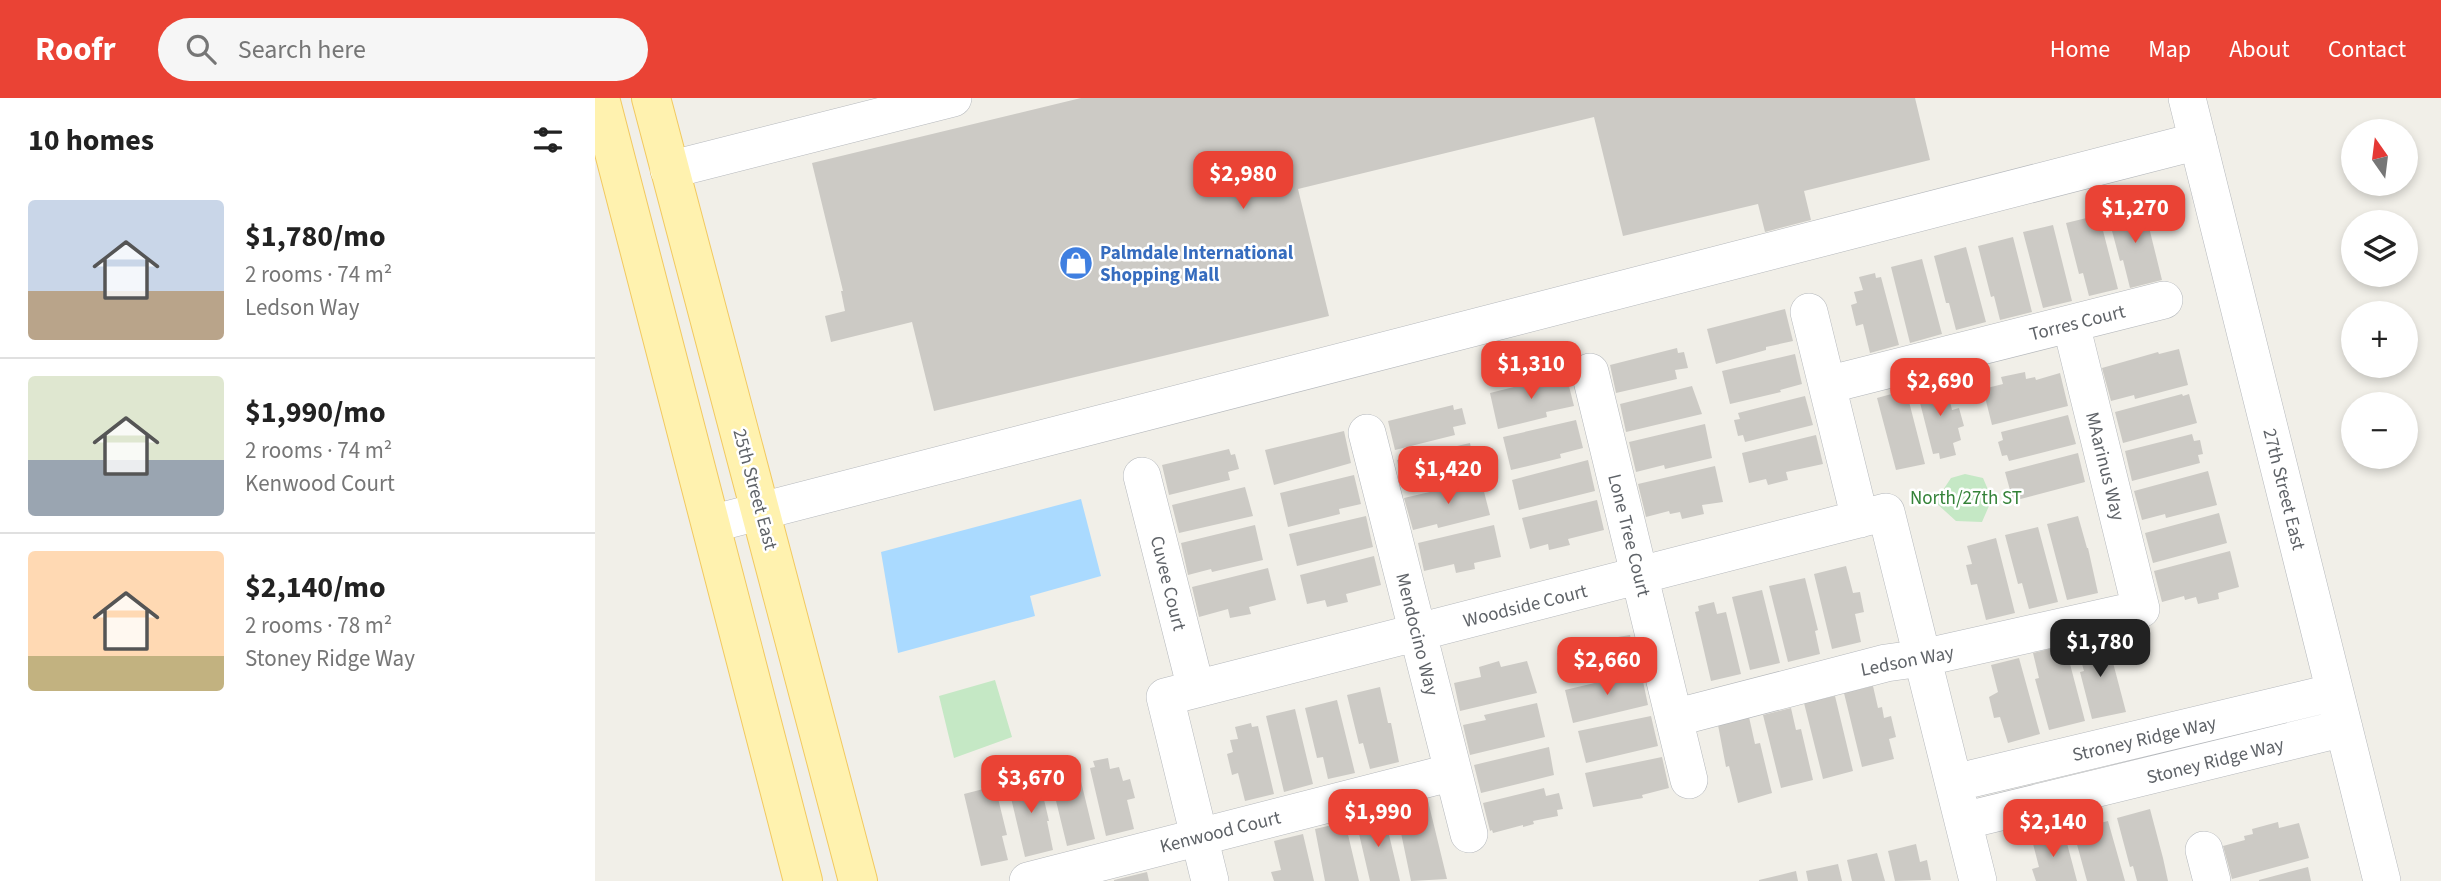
<!DOCTYPE html>
<meta charset="utf-8">
<style>
:root{--surface:#fff;--page:#f6f6f6;--text:#222;--muted:#767676;--line:#e0e0e0;--accent:#ea4335}
body{margin:0;font-family:"Source Sans 3",sans-serif;background:var(--page);color:var(--text);height:100vh;display:flex;flex-direction:column;font-size:26px;white-space:nowrap}
*{box-sizing:border-box;margin:0}
p{font-size:23px;color:var(--muted)}
.icon{flex:none;width:38px;height:38px;fill:none;stroke:currentColor;stroke-width:2;stroke-linecap:round;stroke-linejoin:round}
.map{position:relative;flex:1;overflow:hidden}
.side{display:flex;flex-direction:column;background:var(--surface);width:595px}
.side>*{flex:none}
.needle{width:46px;rotate:346deg}
.tools{position:absolute;left:1746px;top:21px;display:grid;gap:14px}
.tools a{display:grid;place-items:center;width:77px;height:77px;border-radius:50%;background:var(--surface);box-shadow:0 4px 10px #0003;font-size:35px}
.price{position:absolute;translate:-50% -60px;padding:0 16px;border-radius:14px;background:var(--accent);color:#fff;font-size:23px;line-height:46px;filter:drop-shadow(0 2px 4px #0008)}
.price::after{content:'';position:absolute;left:50%;top:42px;width:21px;height:16px;margin-left:-10px;background:inherit;clip-path:polygon(0 0,100% 0,50% 100%)}
.price.active{background:#222;color:#fff}
ul{padding:0;list-style:none}
li{display:flex;align-items:center;gap:21px;height:175px;padding:0 28px}
li+li{border-top:2px solid var(--line)}
li span{display:grid;place-items:center;flex:none;width:196px;height:140px;border-radius:7px;color:#555}
li>.icon{margin-inline-start:auto}
span .icon{width:84px;height:84px;fill:#fffc;stroke-width:1}
li b{font-size:30px}
h2{display:flex;justify-content:space-between;align-items:center;height:84px;padding:0 28px;font-size:30px}
header{display:flex;align-items:center;gap:42px;box-sizing:border-box;height:98px;padding:0 35px;background:var(--accent);color:#fff}
header strong{font-size:33px}
nav{display:flex;gap:38px;margin-inline-start:auto;font-size:24px}
.search{width:490px;height:63px;background:var(--page);display:flex;align-items:center;gap:18px;box-sizing:border-box;padding:0 24px;border-radius:38px;color:var(--muted);font-size:26px}
main{display:flex;flex:1;min-height:0}
.map>svg:first-child{display:block}
.green{fill:#c5e8c5}
.water{fill:#aadaff}
.building{fill:#cccac5}
.lines{fill:none;stroke-linecap:round;stroke-linejoin:round}
.minor-casing{stroke:#b5b8bc;stroke-width:38}
.major-casing{stroke:#f2c960;stroke-width:40}
.minor{stroke:#fff;stroke-width:37}
.major{stroke:#fff2af;stroke-width:38}
.labels{text-anchor:middle;stroke-width:5;stroke-linejoin:round;paint-order:stroke}
.shop-label{font-size:19px;font-weight:bold;fill:#366cbe;stroke:#fff;text-anchor:start}
.street-label{font-size:19px;fill:#5f6368;stroke:#fff}
.park-label{font-size:19px;fill:#348238;stroke:#fff}
</style>
<header>
<strong>Roofr</strong>
<div class="search"><svg class="icon" aria-label="search" viewBox="0 0 24 24"><circle cx="10" cy="10" r="6"/><path d="M15 15l6 6"/></svg>Search here</div>
<nav><a>Home</a><a>Map</a><a>About</a><a>Contact</a></nav>
</header>
<main>
<section class="side">
<h2>10 homes<svg class="icon" aria-label="filters" viewBox="0 0 24 24"><path d="M4 7h16M4 17h16"/><circle cx="9" cy="7" r="2"/><circle cx="15" cy="17" r="2"/></svg></h2>
<ul>
<li><span style="background:linear-gradient(#c9d6e8 65%,#b9a48a 0)"><svg class="icon" aria-label="home" viewBox="0 0 24 24"><path d="M3 11l9-7 9 7M6 9v11h12V9"/></svg></span><div><b>$1,780/mo</b><p>2 rooms · 74 m²</p><p>Ledson Way</p></div></li>
<li><span style="background:linear-gradient(#dfe7d0 60%,#9aa5b1 0)"><svg class="icon" aria-label="home" viewBox="0 0 24 24"><path d="M3 11l9-7 9 7M6 9v11h12V9"/></svg></span><div><b>$1,990/mo</b><p>2 rooms · 74 m²</p><p>Kenwood Court</p></div></li>
<li><span style="background:linear-gradient(#ffd9b3 75%,#c2b280 0)"><svg class="icon" aria-label="home" viewBox="0 0 24 24"><path d="M3 11l9-7 9 7M6 9v11h12V9"/></svg></span><div><b>$2,140/mo</b><p>2 rooms · 78 m²</p><p>Stoney Ridge Way</p></div></li>
</ul>
</section>
<div class="map">
<svg width="1846" height="783" viewBox="0 0 1846 783">
<rect width="100%" height="100%" fill="#f1efe8"/>
<!-- green -->
<path class="green" d="M1370 376 1388 380 1397 401 1387 424 1361 423 1340 404 1356 380Z
M400 582 417 639 359 660 344 598Z"/>
<!-- water -->
<path class="water" d="M486 401 506 478 435 498 440 518 303 555 286 454Z"/>
<!-- building -->
<path class="building" d="M486 0H1320L1335 62 1209 93 1216 122 1170 134 1163 106 1028 138 999 19 703 91 734 218 339 313 317 224 236 244 230 218 250 213 246 193H248L217 65Z
M1548 105 1567 182 1535 190 1528 162 1525 163 1512 114Z
M1504 117 1523 191 1494 198 1488 175 1484 176 1471 125Z
M1458 127 1477 203 1448 210 1428 134Z
M1418 139 1437 214 1405 222 1399 198 1396 199 1383 148Z
M1371 149 1391 224 1361 232 1354 205H1351L1339 158Z
M1327 161 1347 236 1315 245 1296 169Z
M1280 175 1281 180 1286 179 1304 247 1275 255 1268 226 1261 228 1256 207 1262 205 1259 194 1268 192 1264 179Z
M1190 211 1198 243 1171 249V252L1121 266 1112 231Z
M1082 250 1083 255 1089 254 1093 270 1080 272 1082 281 1021 295 1015 267Z
M1584 251 1593 287 1540 301 1539 297 1516 303 1507 270 1563 254 1564 256Z
M1200 256 1207 286 1185 292 1186 294 1135 306 1127 273Z
M1430 274 1431 281 1440 279 1441 282 1465 275 1473 308 1397 327 1388 291 1408 286 1406 279Z
M971 276 979 308 951 314 952 319 903 331 895 295Z
M1350 282 1357 312 1364 310 1369 328 1363 330 1366 342 1358 345 1361 357 1345 361 1344 355 1338 356 1321 289Z
M1097 288 1107 316 1031 334 1025 306Z
M1311 292 1330 366 1301 372 1282 300Z
M1587 296 1588 298 1594 296 1602 325 1528 345 1520 314Z
M1210 298 1218 327 1150 344 1148 337 1143 338 1139 322 1145 321 1143 315Z
M858 307 859 312 867 310 871 326 858 329 860 337 800 352 793 323Z
M1473 317 1481 346 1414 363 1412 357 1407 358 1403 344 1408 342 1406 334Z
M981 322 988 350 965 356 966 360 916 372 908 339Z
M1110 326 1117 360 1070 371 1069 367 1041 374 1034 344Z
M749 333 756 365 679 387 670 352Z
M1597 336 1599 343 1605 342 1608 356 1603 357 1605 365 1537 383 1530 353Z
M1221 337 1228 366 1191 374 1193 382 1173 387 1171 381 1154 385 1147 355Z
M875 345 877 355 880 354 884 373 809 391 802 362Z
M634 351 636 357 640 356 644 371 633 374 635 382 574 397 567 367Z
M1483 355 1490 384 1418 403 1410 374Z
M993 362 1000 393 924 412 917 382Z
M1120 368 1128 404 1107 407 1109 416 1087 421 1085 414 1075 416 1074 413 1051 419 1043 386Z
M1613 373 1622 407 1571 420 1570 416 1547 422 1539 393Z
M759 377 766 406 744 411 745 416 693 429 685 395Z
M886 382 895 417 843 430 842 426 818 432 809 400Z
M650 389 658 418 584 435 577 407Z
M1002 402 1009 432 973 441 975 447 954 452 953 446 935 451 927 420Z
M1624 415 1632 445 1558 465 1550 435Z
M771 418 778 449 702 468 694 436Z
M1483 418 1492 450H1493L1503 495 1472 502 1452 426Z
M660 427 668 462 617 474 616 471 593 477 586 445Z
M899 427 906 459 879 465 880 471 861 475 859 466 829 473 823 445Z
M1443 429 1463 504 1434 511 1427 485 1423 486 1410 437Z
M1401 440 1420 515 1391 522 1382 486 1376 487 1371 467 1377 466 1372 448Z
M1635 453 1644 489 1623 495 1624 501 1603 506 1601 499 1590 502 1589 498 1567 504 1559 473Z
M779 458 786 487 751 496 753 504 732 509 730 502 712 506 705 477Z
M1251 468 1258 495 1265 494 1269 514 1260 516 1266 544 1237 551 1219 476Z
M673 470 681 502 654 509 656 516 635 520 633 511 604 519 597 489Z
M1210 480 1223 532 1220 533 1225 556 1193 564 1174 488Z
M1167 492 1185 565 1155 572 1137 499Z
M1119 504 1122 516 1131 514 1146 576 1116 583 1100 514 1104 513 1103 508Z
M1035 537 1042 566 969 583 962 555 979 551 978 544 997 539 999 546 1005 544V542Z
M1511 538 1531 614 1497 621 1485 574 1489 573 1481 545Z
M1470 547 1490 623 1454 632 1440 581 1444 580 1438 555Z
M1424 560 1445 636 1413 645 1405 619 1399 620 1394 599 1403 594 1396 567Z
M904 563 906 569 932 563 942 595 865 613 859 585 886 579 884 569Z
M1046 574 1053 607 978 625 970 592Z
M1278 588 1283 610 1287 609 1289 620 1296 618 1301 639 1294 641 1299 661 1267 669 1249 595Z
M785 589 793 625H796L804 664 775 671 768 645 764 646 752 597Z
M1240 598 1258 673 1228 681 1209 605Z
M742 602 760 675 733 681 728 659 722 660 710 610Z
M942 605 950 639 875 657 868 627 891 622 889 617Z
M1196 610 1201 632 1206 631 1218 682 1186 690 1168 617Z
M700 611 718 686 689 694 671 618Z
M1056 618 1063 648 991 665 983 633Z
M1154 619 1160 646 1165 645 1177 695 1143 705 1134 668 1131 669 1123 627Z
M656 625 657 629 663 628 679 696 650 703 643 675 637 677 632 656 638 654 635 642 643 641 640 629Z
M954 649 959 677 886 695 879 667Z
M1067 659 1074 690 1047 697 1048 700 998 709 990 675Z
M513 660 515 671 524 669 528 683 535 681 540 700 532 702 539 731 511 738 495 670 500 669 498 663Z
M482 667 500 741 472 748 454 674Z
M443 676 454 723H452L458 752 430 759 412 683Z
M400 688 412 737 407 738 413 762 386 768 369 696Z
M949 690 951 698 964 695 968 711 962 712 963 718 938 723 939 726 928 729V727L898 735 897 732 895 733 888 705Z
M833 703 852 781 816 783 801 711Z
M1555 711 1568 760 1573 783H1542L1538 768 1535 769 1522 720Z
M789 716 805 783H775L761 723Z
M1513 723 1530 783H1492L1478 732Z
M750 724 764 783H730L720 731Z
M1683 724 1684 730 1704 725 1714 760 1637 781 1628 748 1650 742 1649 738 1658 736 1657 731Z
M1469 734 1482 783H1441L1437 771 1444 769 1437 742Z
M708 736 719 783H679L676 774 686 772 679 743Z
M1321 746 1325 764 1332 762 1336 782 1300 783 1293 753Z
M1282 755 1290 783H1257L1252 762Z
M1243 766 1247 783H1213L1211 773Z
M1713 769 1716 783H1664V782Z
M1201 773 1203 783H1164V782Z
M552 774 554 783H519V782Z"/>
<g class="lines">
<!-- minor casing -->
<g class="minor-casing">
<path id="minor" d="M1592 0 1787 783
M74 72 358 0
M1214 214 1265 421
M995 274 1094 682
M1232 287 1569 202
M772 335 874 736
M547 378 601 591
M116 426 1603 43
M1079 620 1291 565 1327 560 1546 511 1476 226
M1359 685 1740 594
M1368 723 1749 630
M1609 752 1617 783
M433 783 858 674
M615 783 570 599 1291 414 1383 783"/>
</g>
<!-- major casing -->
<g class="major-casing">
<path id="major" d="M5 0 208 783
M56 0 263 783"/>
</g>
<!-- minor -->
<use href="#minor" class="minor"/>
<!-- major -->
<use href="#major" class="major"/>
</g>
<!-- icons -->
<defs>
<g id="shop-disc" transform="scale(1.75)"><circle r="9.5" fill="#3f7fe0" stroke="#fff"/><path d="M-5-2.5h2.3a2.7 3.5 0 0 1 5.4 0H5L5.5 6h-11ZM-1.5-2.5h3a1.5 2.3 0 0 0-3 0Z" fill="#fff"/></g>
</defs>
<g fill-rule="evenodd">
<use href="#shop-disc" x="481" y="165"/>
</g>
<g class="labels">
<!-- shop labels -->
<g class="shop-label">
<text x="505" y="161">Palmdale International<tspan x="505" dy="22">Shopping Mall</tspan></text>
</g>
<!-- street labels -->
<g class="street-label">
<text transform="translate(1482 224) rotate(-14)" y="7">Torres Court</text>
<text transform="translate(1511 368) rotate(76)" y="7">MAarinus Way</text>
<text transform="translate(161 391) rotate(75)" y="7">25th Street East</text>
<text transform="translate(1690 391) rotate(76)" y="7">27th Street East</text>
<text transform="translate(1035 437) rotate(76)" y="7">Lone Tree Court</text>
<text transform="translate(574 485) rotate(76)" y="7">Cuvee Court</text>
<text transform="translate(930 507) rotate(-14)" y="7">Woodside Court</text>
<text transform="translate(823 536) rotate(76)" y="7">Mendocino Way</text>
<text transform="translate(1312 562) rotate(-11)" y="7">Ledson Way</text>
<text transform="translate(1549 640) rotate(-13)" y="7">Stroney Ridge Way</text>
<text transform="translate(1620 662) rotate(-14)" y="7">Stoney Ridge Way</text>
<text transform="translate(625 733) rotate(-14)" y="7">Kenwood Court</text>
</g>
<!-- park labels -->
<g class="park-label">
<text x="1371" y="406">North/27th ST</text>
</g>
</g>
</svg>
<div class="tools">
<a><svg class="needle" viewBox="-14 -14 28 28"><path d="M0-13l5 13h-10z" fill="#e53935"/><path d="M0 13l5-13h-10z" fill="#767676"/></svg></a>
<a><svg class="icon" aria-label="layers" viewBox="0 0 24 24"><path d="M12 4l9 5-9 5-9-5zM3 14l9 5 9-5"/></svg></a>
<a>+</a>
<a>−</a>
</div>
<b class="price" style="left:648px;top:113px">$2,980</b>
<b class="price" style="left:1540px;top:147px">$1,270</b>
<b class="price" style="left:936px;top:303px">$1,310</b>
<b class="price" style="left:1345px;top:320px">$2,690</b>
<b class="price" style="left:853px;top:408px">$1,420</b>
<b class="price active" style="left:1505px;top:581px">$1,780</b>
<b class="price" style="left:1012px;top:599px">$2,660</b>
<b class="price" style="left:436px;top:717px">$3,670</b>
<b class="price" style="left:783px;top:751px">$1,990</b>
<b class="price" style="left:1458px;top:761px">$2,140</b>
</div>
</main>
